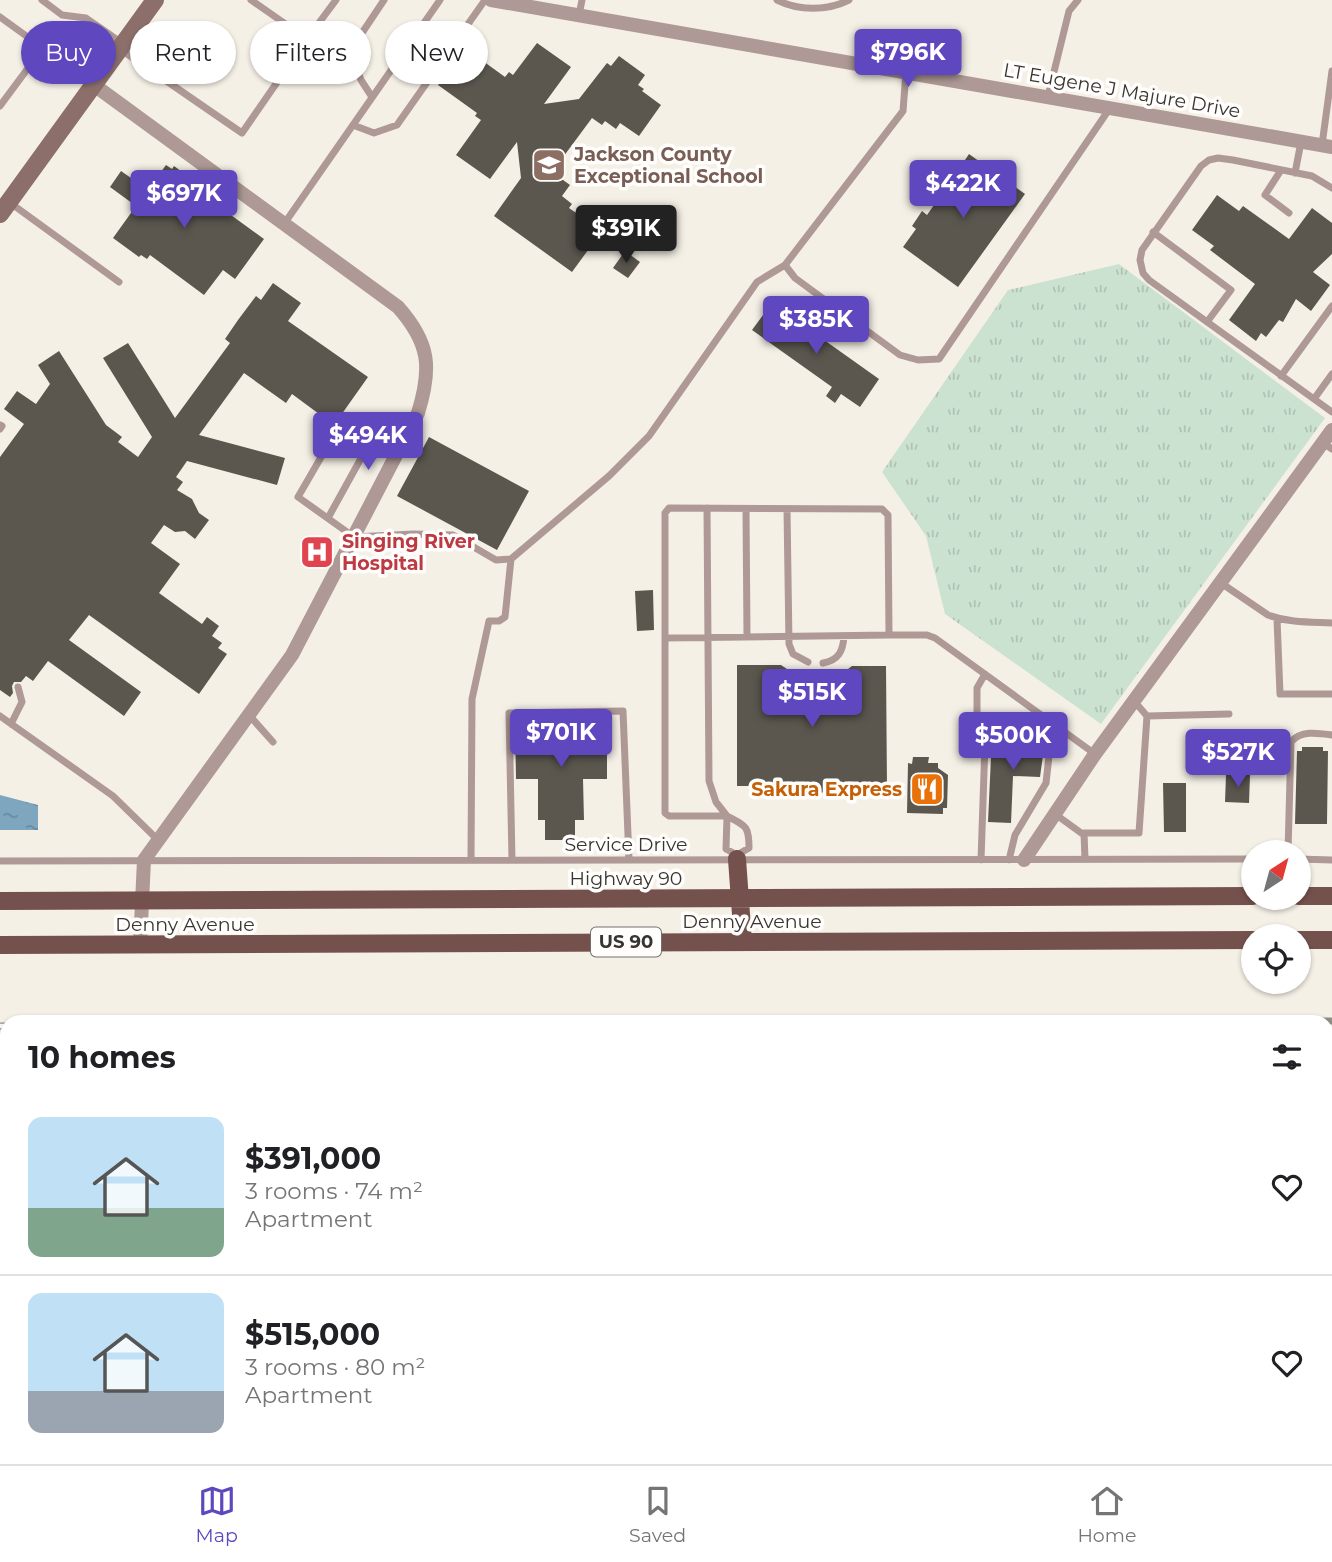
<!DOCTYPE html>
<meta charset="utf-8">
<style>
:root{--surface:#fff;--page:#f2f2f2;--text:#202124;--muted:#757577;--line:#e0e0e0;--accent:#5e47bf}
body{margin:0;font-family:Montserrat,sans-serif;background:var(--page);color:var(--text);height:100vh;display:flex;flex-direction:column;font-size:26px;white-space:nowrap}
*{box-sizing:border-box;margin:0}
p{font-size:23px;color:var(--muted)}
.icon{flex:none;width:38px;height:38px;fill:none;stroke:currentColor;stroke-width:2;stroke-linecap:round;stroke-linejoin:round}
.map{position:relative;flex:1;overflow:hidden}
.drawer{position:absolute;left:0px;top:1015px;width:1334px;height:450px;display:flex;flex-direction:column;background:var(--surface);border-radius:21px 21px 0 0;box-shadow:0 2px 5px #0004}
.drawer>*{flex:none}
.guide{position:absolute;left:21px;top:21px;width:700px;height:63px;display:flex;gap:14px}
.needle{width:46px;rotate:36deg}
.buttons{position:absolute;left:1241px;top:840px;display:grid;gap:14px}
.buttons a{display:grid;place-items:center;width:70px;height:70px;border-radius:50%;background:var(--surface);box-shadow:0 2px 5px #0004;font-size:35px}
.price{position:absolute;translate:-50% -60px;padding:0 16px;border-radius:7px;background:var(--accent);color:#fff;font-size:23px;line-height:46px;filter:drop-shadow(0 2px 4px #0008)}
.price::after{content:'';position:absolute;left:50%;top:42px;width:21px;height:16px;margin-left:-10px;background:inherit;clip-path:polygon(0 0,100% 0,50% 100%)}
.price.on{background:#222;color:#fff}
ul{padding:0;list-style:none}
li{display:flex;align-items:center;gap:21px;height:175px;padding:0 28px}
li+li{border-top:2px solid var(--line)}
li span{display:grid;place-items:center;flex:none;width:196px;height:140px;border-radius:14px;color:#555}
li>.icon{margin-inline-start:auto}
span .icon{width:84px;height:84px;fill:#fffc;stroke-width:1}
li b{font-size:30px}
h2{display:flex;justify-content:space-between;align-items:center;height:84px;padding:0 28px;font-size:30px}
.chip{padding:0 24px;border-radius:32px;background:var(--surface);box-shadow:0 2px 5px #0004;font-size:24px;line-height:63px}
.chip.on{background:var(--accent);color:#fff}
.menu{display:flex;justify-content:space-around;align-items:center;height:98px;border-top:2px solid var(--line);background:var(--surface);font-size:19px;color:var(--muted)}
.menu a{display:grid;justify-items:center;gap:4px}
.menu .on{color:var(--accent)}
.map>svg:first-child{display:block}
.forest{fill:url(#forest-firs)}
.park{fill:url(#park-tufts)}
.water{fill:url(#water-ripples)}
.building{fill:#5b574f}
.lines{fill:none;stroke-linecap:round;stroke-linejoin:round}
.lane{stroke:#ae9996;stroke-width:7}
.street{stroke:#ae9996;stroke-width:14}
.secondary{stroke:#8c6f6a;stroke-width:18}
.primary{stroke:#74514c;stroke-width:18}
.rail-casing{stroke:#928f88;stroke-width:7}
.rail{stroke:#fffefc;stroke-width:4.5;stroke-dasharray:13;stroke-linecap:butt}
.labels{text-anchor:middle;stroke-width:7;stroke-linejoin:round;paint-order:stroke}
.shield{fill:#fffefc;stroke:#73716e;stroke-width:2}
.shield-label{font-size:18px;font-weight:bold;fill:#373531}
.street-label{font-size:19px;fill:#373531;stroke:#fffefc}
.education-label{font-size:19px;font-weight:bold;fill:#785e54;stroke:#fffefc;text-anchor:start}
.health-label{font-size:19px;font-weight:bold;fill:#be3a42;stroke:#fffefc;text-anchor:start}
.food-label{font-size:19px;font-weight:bold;fill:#c56008;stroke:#fffefc;text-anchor:end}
</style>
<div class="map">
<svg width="1332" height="1464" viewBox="0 0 1332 1464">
<defs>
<pattern id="forest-firs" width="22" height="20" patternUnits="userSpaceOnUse" patternTransform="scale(1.75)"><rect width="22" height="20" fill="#cbe2d1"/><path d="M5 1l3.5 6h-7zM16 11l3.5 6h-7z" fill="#afc2b4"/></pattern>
<pattern id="park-tufts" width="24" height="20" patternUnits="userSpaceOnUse" patternTransform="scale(1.75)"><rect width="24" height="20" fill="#cbe2d1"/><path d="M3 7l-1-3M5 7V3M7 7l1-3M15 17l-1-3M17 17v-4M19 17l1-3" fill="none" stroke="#afc2b4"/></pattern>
<pattern id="water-ripples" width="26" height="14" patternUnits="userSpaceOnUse" patternTransform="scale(1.75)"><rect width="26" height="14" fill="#7fa6bf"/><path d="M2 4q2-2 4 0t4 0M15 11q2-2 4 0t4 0" fill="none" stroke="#69889c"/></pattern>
</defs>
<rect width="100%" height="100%" fill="#f5f0e6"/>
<!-- forest -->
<path class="forest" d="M1326 1044H1332V1189L1326 1188Z
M203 1458H258L265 1464H212Z
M341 1458H483L474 1464H338Z"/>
<!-- park -->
<path class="park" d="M1119 264 1325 418 1101 724 945 614 926 536 882 472 1008 290Z"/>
<!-- water -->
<path class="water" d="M0 795 38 805V830H0Z"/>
<!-- building -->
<path class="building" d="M537 43 571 67 544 104 579 99 607 63 611 66 619 56 645 75 638 85 644 89 642 91 661 105 639 136 620 123 616 129 605 121 602 125 592 118 552 172 570 185 562 196 572 204 569 208 602 231 572 272 494 216 521 178 517 142 490 179 456 155 481 120 475 116 477 113 438 85 443 78 439 76 457 50 461 53 465 48 505 77 509 72 513 75Z
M969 154 1025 194 958 287 903 247 916 229 912 226 922 211 927 215 946 188 941 184 958 160 963 163Z
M166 165 172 169 174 166 189 177 187 180 192 184 191 186 264 239 235 279 223 270 204 295 150 255 147 259 141 255 139 257 113 238 136 206 110 187 121 171 148 190Z
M1217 195 1239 211 1243 206 1289 239 1312 208 1332 223V254L1313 272 1330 285 1311 311 1296 299 1283 322 1279 320 1266 337 1261 333 1256 341 1229 320 1255 284 1210 250 1214 246 1192 230Z
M625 251 640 262 628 278 613 268Z
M273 283 301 303 288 321 368 377 334 425 292 394 286 403 244 373 199 435 285 458 277 485 187 461 176 477 183 482 177 490 192 499 199 513 209 520 195 539 185 531 175 532 164 525 151 543 180 564 159 593 202 624 207 617 219 626 212 636 222 643 218 648 227 654 199 694 89 615 69 640 141 692 124 716 48 661 33 681 26 676 21 682H14L12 686 13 693 10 697 0 690V457L24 424 4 409 17 391 36 404 50 384 38 365 59 351 106 425 122 437 118 442 138 457 152 437 103 358 128 343 175 418 230 343 225 339 238 320 256 296 261 300Z
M772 303 879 379 860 407 841 394 835 403 826 396 832 387 752 330Z
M429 437 529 491 497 550 397 496Z
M653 590 654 630 637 631 635 591Z
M737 665H781L796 675 816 679 840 675 852 666H886L887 787 869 786 847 791 815 793 764 786H737Z
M515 723H607V779H583L584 820H575V840H545V820H538V779H516Z
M1003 735 1044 736 1043 746 1048 750 1043 755 1040 777 1013 776 1011 823 988 822 991 757 1002 758Z
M1302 747H1323V751H1328L1327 824H1295L1297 751H1302Z
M913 757H929L928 763H938V768L948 775 947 808H943V814L907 813 908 763 912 764Z
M1226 775H1250L1249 803 1225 802Z
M1163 783H1186V832H1164Z"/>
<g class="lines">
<!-- lane -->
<path class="lane" d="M42 0 62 15 86 18 122 43
M777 0C799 11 827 11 849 0
M579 15 582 0
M0 17 93 84
M307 39 336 0
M120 49 242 133 307 39 251 0
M906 72 903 111 785 265 795 278 900 355 918 360 939 359 1110 108
M1048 96 1069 11 1078 0
M372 97 361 80 350 51 384 0
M0 106 43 48
M353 125 374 133 397 125 485 0
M1322 145 1332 71
M1281 170 1265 195 1289 213
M1295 173 1301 142
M1332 188 1312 176 1233 160 1218 158 1209 160 1201 166 1142 250 1140 260 1143 273 1149 280 1332 412
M9 202 119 282
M284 224 440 0
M1153 232 1231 290 1207 322
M1281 376 1332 306
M1314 399 1332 374
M0 425 2 426 0 429
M1323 443 1332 449
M707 508 709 781 716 802 727 816
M746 509 747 636
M787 509 789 644 793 654 808 662
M328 518 375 433 365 421 349 420 331 440 298 497 354 537 413 534 453 535 496 560 511 559 609 476 649 436 757 282 785 265
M1221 583 1268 615C1290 623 1309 622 1332 623
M1277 619 1280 694H1332
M889 635H927L935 638 1095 754
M665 638 889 635 888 515 882 509 669 508 665 513V813L669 816H727
M823 663C839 660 843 651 844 636
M249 715 273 742
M0 716 113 796 158 840
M1147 716 1229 714
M11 724 22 702 18 687
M1049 744 1050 733 1054 724
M1055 814 1084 835
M727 816C746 826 749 826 749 848L737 855 726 849Z
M1288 852 1291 742C1301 730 1318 733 1332 735
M1085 859 1084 833H1139L1147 716 1134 701
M1298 859 1332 860
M471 860 472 699 489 621H499L505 617 511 559
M512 860 509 713 623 711 629 860
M981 860 985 744 977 734V688L985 674
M1009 860 1015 835 1046 783 1049 756
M0 861 1253 859"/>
<!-- street -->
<path class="street" d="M491 0 1332 147
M94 85 398 307C430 343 432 368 418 413L292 655 144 860 140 945
M1024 860 1095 754 1332 430
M978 1458V1464"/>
<!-- secondary -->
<path class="secondary" d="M0 214 155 0
M1326 1331H1332
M146 1464 151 1458"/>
<!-- primary -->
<path class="primary" d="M737 859 743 942
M1298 896H1332
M0 901 1253 896
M1298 940H1332
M0 945 1253 940"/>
<!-- rail casing -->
<g class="rail-casing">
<path id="rail" d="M504 1022 1332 1021
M0 1026H7"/>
</g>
<!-- rail -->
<use href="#rail" class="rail"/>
</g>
<!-- icons -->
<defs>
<g id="school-square" transform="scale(1.75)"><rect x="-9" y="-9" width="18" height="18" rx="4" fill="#8d6e63" stroke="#fffefc"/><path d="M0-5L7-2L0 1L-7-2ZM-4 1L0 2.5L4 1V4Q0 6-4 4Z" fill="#fff"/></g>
<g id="hospital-square" transform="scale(1.75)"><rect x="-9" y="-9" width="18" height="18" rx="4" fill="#e0444e" stroke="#fffefc"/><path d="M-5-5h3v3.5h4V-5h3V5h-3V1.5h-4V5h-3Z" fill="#fff"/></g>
<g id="restaurant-square" transform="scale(1.75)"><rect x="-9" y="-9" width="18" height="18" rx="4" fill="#e8710a" stroke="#fffefc"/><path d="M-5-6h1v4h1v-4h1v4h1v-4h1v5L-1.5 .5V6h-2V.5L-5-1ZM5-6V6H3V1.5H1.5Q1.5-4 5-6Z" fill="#fff"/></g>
</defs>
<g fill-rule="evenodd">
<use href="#school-square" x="549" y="165"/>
<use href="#hospital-square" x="317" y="552"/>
<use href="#restaurant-square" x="927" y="789"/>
</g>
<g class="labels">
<!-- shield labels -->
<rect class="shield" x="591" y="927.5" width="70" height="29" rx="5"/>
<g class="shield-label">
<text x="626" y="948">US 90</text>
</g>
<!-- street labels -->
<g class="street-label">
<text transform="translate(1122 90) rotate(10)" y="7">LT Eugene J Majure Drive</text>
<text x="626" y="851">Service Drive</text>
<text x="626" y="885">Highway 90</text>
<text x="752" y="928">Denny Avenue</text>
<text x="185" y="931">Denny Avenue</text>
</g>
<!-- education labels -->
<g class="education-label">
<text x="574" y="161">Jackson County<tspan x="574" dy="22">Exceptional School</tspan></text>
</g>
<!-- health labels -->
<g class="health-label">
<text x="342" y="548">Singing River<tspan x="342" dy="22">Hospital</tspan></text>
</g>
<!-- food labels -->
<g class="food-label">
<text x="902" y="796">Sakura Express</text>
</g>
</g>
</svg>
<div class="buttons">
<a><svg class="needle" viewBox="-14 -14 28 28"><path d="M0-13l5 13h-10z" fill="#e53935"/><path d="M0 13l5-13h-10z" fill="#757577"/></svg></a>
<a><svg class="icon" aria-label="locate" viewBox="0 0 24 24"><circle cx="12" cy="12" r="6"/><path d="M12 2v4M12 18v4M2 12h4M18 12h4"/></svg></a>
</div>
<b class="price" style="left:908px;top:89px">$796K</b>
<b class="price" style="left:963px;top:220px">$422K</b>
<b class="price" style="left:184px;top:230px">$697K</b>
<b class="price on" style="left:626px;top:265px">$391K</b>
<b class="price" style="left:816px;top:356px">$385K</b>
<b class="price" style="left:368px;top:472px">$494K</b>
<b class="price" style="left:812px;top:729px">$515K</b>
<b class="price" style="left:561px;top:769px">$701K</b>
<b class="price" style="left:1013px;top:772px">$500K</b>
<b class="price" style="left:1238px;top:789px">$527K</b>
<div class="guide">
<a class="chip on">Buy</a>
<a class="chip">Rent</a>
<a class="chip">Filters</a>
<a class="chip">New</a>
</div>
<section class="drawer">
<h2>10 homes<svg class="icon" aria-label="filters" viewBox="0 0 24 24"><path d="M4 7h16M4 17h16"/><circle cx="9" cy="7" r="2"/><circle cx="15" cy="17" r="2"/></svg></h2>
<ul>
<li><span style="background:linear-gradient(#bfe0f5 65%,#7fa58c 0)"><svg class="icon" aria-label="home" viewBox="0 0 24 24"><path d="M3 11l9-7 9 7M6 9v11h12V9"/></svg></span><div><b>$391,000</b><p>3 rooms · 74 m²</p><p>Apartment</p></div><svg class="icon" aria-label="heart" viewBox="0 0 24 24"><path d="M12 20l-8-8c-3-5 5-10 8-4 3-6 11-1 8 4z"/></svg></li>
<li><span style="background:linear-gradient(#bfe0f5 70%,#9aa5b1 0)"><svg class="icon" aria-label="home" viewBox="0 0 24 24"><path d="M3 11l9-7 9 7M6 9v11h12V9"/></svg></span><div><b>$515,000</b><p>3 rooms · 80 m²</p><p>Apartment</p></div><svg class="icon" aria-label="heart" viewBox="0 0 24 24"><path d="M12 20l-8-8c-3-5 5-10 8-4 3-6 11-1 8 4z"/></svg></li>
</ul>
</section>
</div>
<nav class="menu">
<a class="on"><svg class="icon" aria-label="map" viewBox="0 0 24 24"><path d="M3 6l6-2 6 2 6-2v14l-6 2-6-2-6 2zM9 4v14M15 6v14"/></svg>Map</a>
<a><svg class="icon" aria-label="saved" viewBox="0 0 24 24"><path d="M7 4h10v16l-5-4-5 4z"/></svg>Saved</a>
<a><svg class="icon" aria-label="home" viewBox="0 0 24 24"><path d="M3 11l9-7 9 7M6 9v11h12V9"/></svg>Home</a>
</nav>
